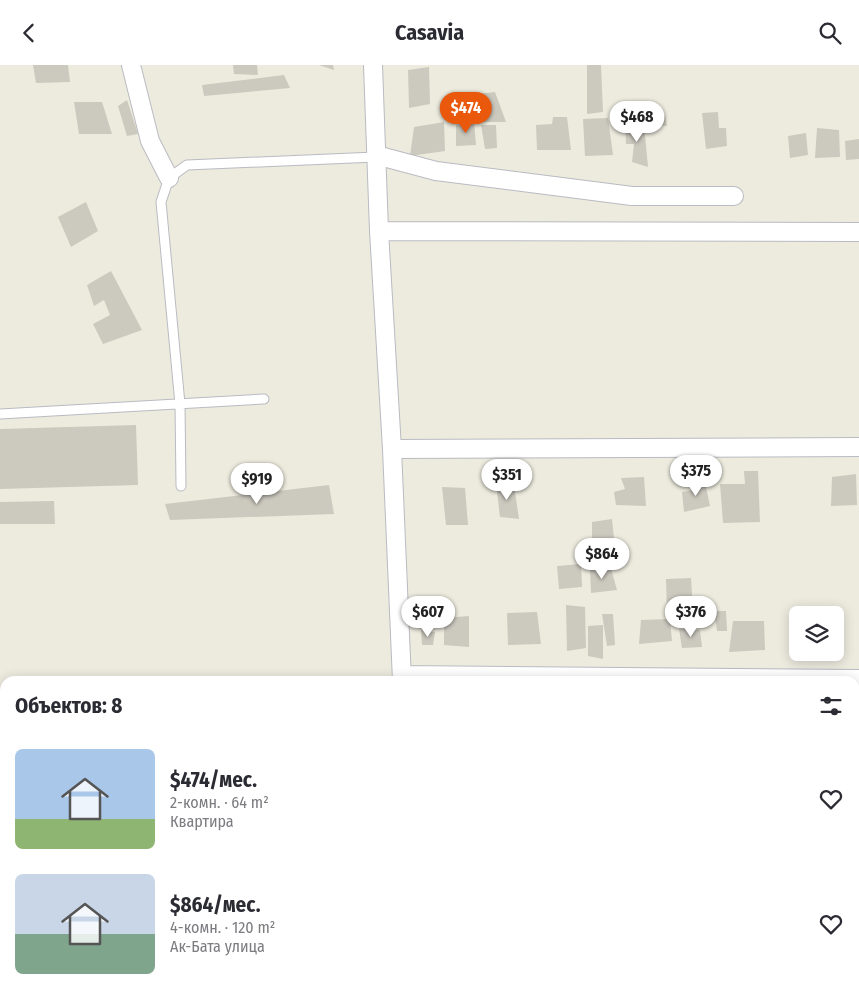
<!DOCTYPE html>
<html lang="ru">
<meta charset="utf-8">
<style>
:root{--surface:#fff;--page:#f7f7f7;--text:#2b2b33;--muted:#7c7c81;--accent:#ea580c}
body{margin:0;font-family:"Fira Sans Condensed",sans-serif;background:var(--page);color:var(--text);height:100vh;display:flex;flex-direction:column;font-size:19px;white-space:nowrap}
*{box-sizing:border-box;margin:0}
p{font-size:16px;color:var(--muted)}
.icon{flex:none;width:28px;height:28px;fill:none;stroke:currentColor;stroke-width:2;stroke-linecap:round;stroke-linejoin:round}
.map{position:relative;flex:1;overflow:hidden}
.drawer{position:absolute;left:0px;top:611px;width:860px;height:321px;display:flex;flex-direction:column;background:var(--surface);border-radius:15px 15px 0 0;box-shadow:0 2px 12px #0003}
.drawer>*{flex:none}
.controls{position:absolute;left:789px;top:541px;display:grid;gap:10px}
.controls a{display:grid;place-items:center;width:55px;height:55px;border-radius:8px;background:var(--surface);box-shadow:0 2px 12px #0003;font-size:25px}
.price{position:absolute;translate:-50% -42px;padding:0 11px;border-radius:18px;background:#fff;color:#222;font-size:16px;line-height:32px;filter:drop-shadow(0 1px 2px #0008)}
.price::after{content:'';position:absolute;left:50%;top:30px;width:15px;height:11px;margin-left:-8px;background:inherit;clip-path:polygon(0 0,100% 0,50% 100%)}
.price.selected{background:var(--accent);color:#fff}
ul{padding:0;list-style:none}
li{display:flex;align-items:center;gap:15px;height:125px;padding:0 15px}
li span{display:grid;place-items:center;flex:none;width:140px;height:100px;border-radius:8px;color:#555}
li>.icon{margin-inline-start:auto}
span .icon{width:60px;height:60px;fill:#fffc;stroke-width:1}
li b{font-size:21px}
h2{display:flex;justify-content:space-between;align-items:center;height:60px;padding:0 15px;font-size:21px}
header{display:flex;justify-content:space-between;align-items:center;height:65px;padding:0 15px;background:var(--surface);font-size:22px;font-weight:700}
.map>svg:first-child{display:block}
.building{fill:#ccc9bf}
.lines{fill:none;stroke-linecap:round;stroke-linejoin:round}
.service-casing{stroke:#b9bbc2;stroke-width:11}
.minor-casing{stroke:#b9bbc2;stroke-width:20}
.tertiary-casing{stroke:#b9bbc2;stroke-width:25}
.trunk-casing{stroke:#eab600;stroke-width:30}
.service{stroke:#fff;stroke-width:9}
.minor{stroke:#fff;stroke-width:18}
.tertiary{stroke:#fff;stroke-width:22}
.trunk{stroke:#fff291;stroke-width:28}
</style>
<header><svg class="icon" aria-label="back" viewBox="0 0 24 24"><path d="M15 5l-7 7 7 7"/></svg>Casavia<svg class="icon" aria-label="search" viewBox="0 0 24 24"><circle cx="10" cy="10" r="6"/><path d="M15 15l6 6"/></svg></header>
<div class="map">
<svg width="859" height="932" viewBox="0 0 859 932">
<rect width="100%" height="100%" fill="#edebde"/>
<!-- building -->
<path class="building" d="M33 0H68L70 17 36 18Z
M233 0H257L258 10 234 9Z
M319 0H333L334 5Z
M587 0H601L603 47 587 49Z
M429 2 430 39 409 43 408 5Z
M284 10 290 23 204 31 202 20Z
M495 27 506 57H480L477 29Z
M127 35 138 69 127 71 118 41Z
M74 37H102L112 69H79Z
M646 38H657V50H665L667 61 649 60Z
M718 47 719 63H726L727 81 706 84 702 48Z
M553 52H567L571 85H537L536 60 552 59Z
M608 53 613 90 585 91 583 54Z
M474 56 476 80 456 81V60Z
M444 57 445 86 410 91 414 62Z
M481 60H496L497 83 485 84Z
M625 60H644L648 102 632 97 634 79H626Z
M817 63 839 65 840 92 815 93Z
M806 68 808 90 790 93 788 71Z
M859 74V94L846 95 845 76Z
M86 137 98 166 71 182 58 152Z
M111 206 142 265 103 279 93 259 110 250 104 235 94 241 87 220Z
M136 360 138 420 0 424V364Z
M744 406H758L760 457 723 458 720 419H745Z
M856 409 857 440 831 441 832 412Z
M644 412 646 441 616 440 614 427 625 424 621 413Z
M689 415 705 417 710 441 684 447 682 427 693 425Z
M496 419 514 420 519 454 500 452Z
M329 420 334 449 170 455 165 439Z
M442 422 465 423 468 460H446Z
M54 436 55 459H0V437Z
M612 454 616 493 592 495V457Z
M581 499 582 522 559 524 557 501Z
M610 500 617 525 591 528 590 503Z
M691 513 693 546 667 548 666 514Z
M566 540 585 542 586 583 567 586Z
M714 546H726L727 566H717Z
M537 547 541 579 508 580 507 548Z
M602 549H613L615 580 607 581Z
M469 551V582L444 580V553Z
M670 554 672 576 639 579 641 555Z
M733 556H764L765 585 729 587Z
M603 560V594L588 591V561Z
M679 564 700 565 702 582 682 583Z
M421 565 435 567 433 580H422Z
M859 710V733H855V711Z
M855 830 859 831V855H855Z"/>
<g class="lines">
<!-- service casing -->
<g class="service-casing">
<path id="service" d="M0 349 264 334
M181 421 180 339 161 137 169 113 187 100 376 92
M0 696 5 697"/>
</g>
<!-- minor casing -->
<g class="minor-casing">
<path id="minor" d="M131 0 150 76 169 113
M373 0 379 166 392 384 402 616
M376 90 436 106 632 131H734
M379 166 859 167
M392 384 859 382
M402 610 859 614
M855 816 859 817"/>
</g>
<!-- tertiary casing -->
<g class="tertiary-casing">
<path id="tertiary" d="M423 928V932"/>
</g>
<!-- trunk casing -->
<g class="trunk-casing">
<path id="trunk" d="M0 900H5
M855 908H859"/>
</g>
<!-- service -->
<use href="#service" class="service"/>
<!-- minor -->
<use href="#minor" class="minor"/>
<!-- tertiary -->
<use href="#tertiary" class="tertiary"/>
<!-- trunk -->
<use href="#trunk" class="trunk"/>
</g>
</svg>
<div class="controls">
<a><svg class="icon" aria-label="layers" viewBox="0 0 24 24"><path d="M12 4l9 5-9 5-9-5zM3 14l9 5 9-5"/></svg></a>
</div>
<b class="price selected" style="left:466px;top:69px">$474</b>
<b class="price" style="left:637px;top:78px">$468</b>
<b class="price" style="left:696px;top:432px">$375</b>
<b class="price" style="left:507px;top:436px">$351</b>
<b class="price" style="left:257px;top:440px">$919</b>
<b class="price" style="left:602px;top:515px">$864</b>
<b class="price" style="left:428px;top:573px">$607</b>
<b class="price" style="left:691px;top:573px">$376</b>
<section class="drawer">
<h2>Объектов: 8<svg class="icon" aria-label="filters" viewBox="0 0 24 24"><path d="M4 7h16M4 17h16"/><circle cx="9" cy="7" r="2"/><circle cx="15" cy="17" r="2"/></svg></h2>
<ul>
<li><span style="background:linear-gradient(#a9c7e8 70%,#8fb573 0)"><svg class="icon" aria-label="home" viewBox="0 0 24 24"><path d="M3 11l9-7 9 7M6 9v11h12V9"/></svg></span><div><b>$474/мес.</b><p>2-комн. · 64 m²</p><p>Квартира</p></div><svg class="icon" aria-label="heart" viewBox="0 0 24 24"><path d="M12 20l-8-8c-3-5 5-10 8-4 3-6 11-1 8 4z"/></svg></li>
<li><span style="background:linear-gradient(#c9d6e8 60%,#7fa58c 0)"><svg class="icon" aria-label="home" viewBox="0 0 24 24"><path d="M3 11l9-7 9 7M6 9v11h12V9"/></svg></span><div><b>$864/мес.</b><p>4-комн. · 120 m²</p><p>Ак-Бата улица</p></div><svg class="icon" aria-label="heart" viewBox="0 0 24 24"><path d="M12 20l-8-8c-3-5 5-10 8-4 3-6 11-1 8 4z"/></svg></li>
</ul>
</section>
</div>
